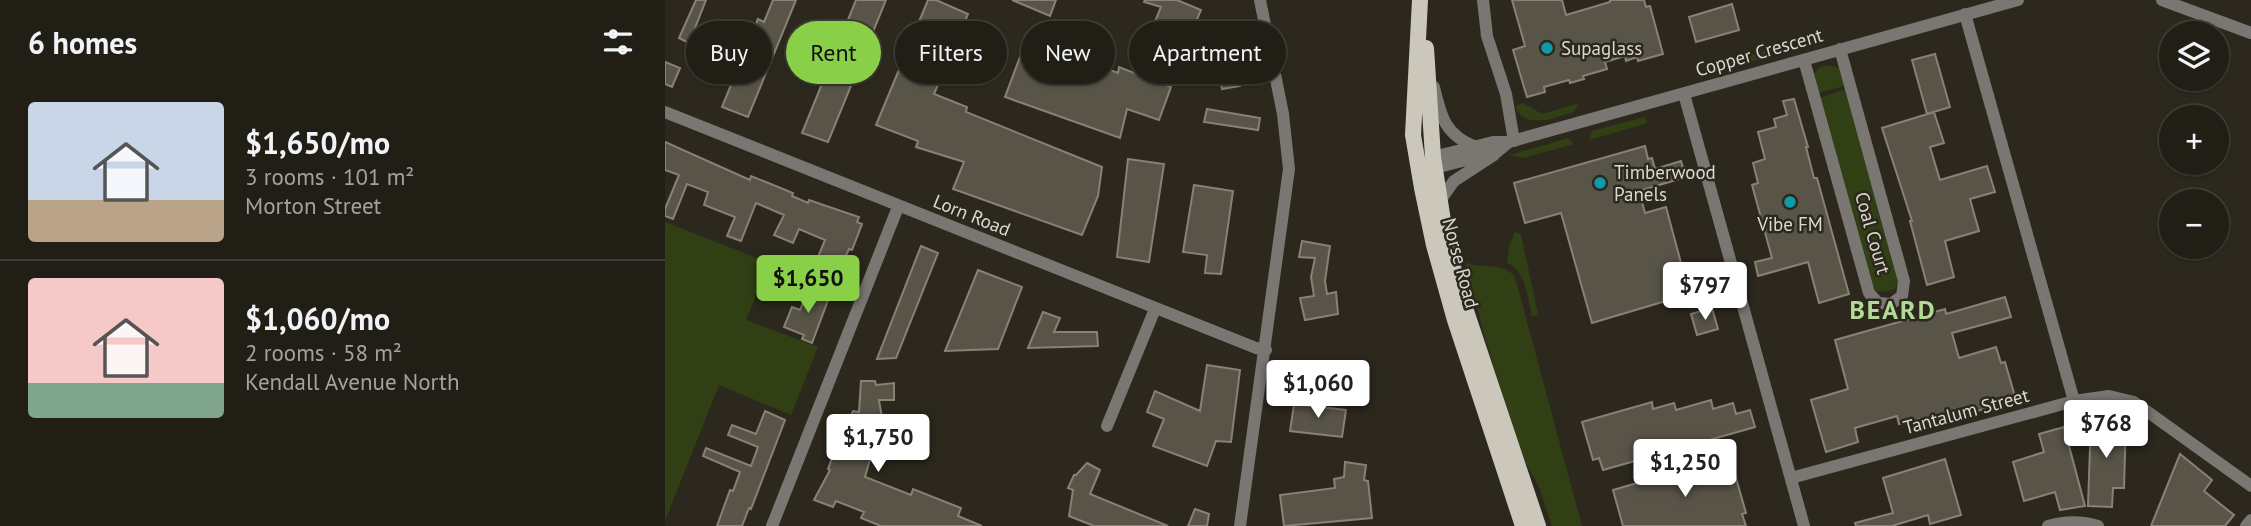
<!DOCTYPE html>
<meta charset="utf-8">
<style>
:root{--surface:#211e16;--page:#2d2b23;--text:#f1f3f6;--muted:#a2a2a1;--line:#3e3c35;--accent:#89cf48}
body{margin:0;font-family:"PT Sans",sans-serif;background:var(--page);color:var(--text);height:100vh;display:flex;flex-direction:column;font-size:26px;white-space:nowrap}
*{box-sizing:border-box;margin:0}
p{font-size:23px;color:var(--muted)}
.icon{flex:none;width:38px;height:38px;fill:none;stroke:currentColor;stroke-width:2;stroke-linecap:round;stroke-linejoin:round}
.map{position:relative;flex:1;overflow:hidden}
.panel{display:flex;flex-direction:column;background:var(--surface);width:665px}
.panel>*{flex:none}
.guide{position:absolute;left:21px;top:21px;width:665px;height:63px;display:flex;gap:14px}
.fabs{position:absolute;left:1494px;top:21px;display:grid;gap:14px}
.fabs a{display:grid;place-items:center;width:70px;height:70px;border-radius:50%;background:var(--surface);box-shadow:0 2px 5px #0004,0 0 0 2px var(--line);font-size:35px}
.price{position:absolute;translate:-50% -60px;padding:0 16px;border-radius:7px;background:#fff;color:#222;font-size:23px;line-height:46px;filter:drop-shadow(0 2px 4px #0008)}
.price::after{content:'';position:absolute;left:50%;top:42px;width:21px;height:16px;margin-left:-10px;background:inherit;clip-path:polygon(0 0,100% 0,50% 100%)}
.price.active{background:var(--accent);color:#111}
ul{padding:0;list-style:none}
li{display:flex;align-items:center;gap:21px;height:175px;padding:0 28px}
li+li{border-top:2px solid var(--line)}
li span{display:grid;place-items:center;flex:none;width:196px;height:140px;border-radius:7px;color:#555}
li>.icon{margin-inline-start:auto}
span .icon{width:84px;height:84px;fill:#fffc;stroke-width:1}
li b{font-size:30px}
h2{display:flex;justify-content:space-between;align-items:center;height:84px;padding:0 28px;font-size:30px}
.chip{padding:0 24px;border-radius:32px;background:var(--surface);box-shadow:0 2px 5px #0004,0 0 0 2px var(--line);font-size:24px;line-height:63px}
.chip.active{background:var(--accent);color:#111}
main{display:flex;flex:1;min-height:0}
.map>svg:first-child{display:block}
.green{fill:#314014}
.building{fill:#595448;stroke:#888276;stroke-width:2}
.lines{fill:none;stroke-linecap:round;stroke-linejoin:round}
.minor{stroke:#7a7772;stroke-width:12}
.major{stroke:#ccc7bb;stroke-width:16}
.culture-dot{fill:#0f9aa8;stroke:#2c281d;stroke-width:2.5}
.labels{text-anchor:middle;stroke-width:5;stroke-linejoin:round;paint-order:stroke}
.poi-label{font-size:19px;fill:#dbd8d2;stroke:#2c281d;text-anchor:start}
.street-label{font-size:19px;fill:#dbd8d2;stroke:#2c281d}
.district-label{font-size:26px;font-weight:bold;letter-spacing:2px;fill:#b3da96;stroke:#2c281d}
</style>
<main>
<section class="panel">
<h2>6 homes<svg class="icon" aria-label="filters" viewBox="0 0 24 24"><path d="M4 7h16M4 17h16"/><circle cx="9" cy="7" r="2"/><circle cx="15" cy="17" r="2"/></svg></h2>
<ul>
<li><span style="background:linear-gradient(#c9d6e8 70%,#b9a48a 0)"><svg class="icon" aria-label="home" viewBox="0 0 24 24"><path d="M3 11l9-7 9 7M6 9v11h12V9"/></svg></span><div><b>$1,650/mo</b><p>3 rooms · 101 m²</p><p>Morton Street</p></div></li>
<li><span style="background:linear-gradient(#f6c9c9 75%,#7fa58c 0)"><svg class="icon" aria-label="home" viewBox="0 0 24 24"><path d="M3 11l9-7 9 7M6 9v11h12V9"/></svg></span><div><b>$1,060/mo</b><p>2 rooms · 58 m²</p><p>Kendall Avenue North</p></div></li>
</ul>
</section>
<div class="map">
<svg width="1586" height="526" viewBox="0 0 1586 526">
<rect width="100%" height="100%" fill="#2c281d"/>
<!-- green -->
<path class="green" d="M1110 48V55L1041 74 1040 68Z
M1164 65 1174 68 1179 86 1153 93 1149 74 1155 67Z
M1178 90H1180L1234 280 1230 289 1219 292 1211 291 1208 286 1155 98Z
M858 103 877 114 914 103 909 112C889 117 863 131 850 107Z
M979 117 982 121 980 124 924 140 927 131Z
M903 138 909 144 858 158 845 155Z
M0 222 105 263 81 320 153 347 126 415 54 385 0 521Z
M850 232 856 234 873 315 869 316H867C862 297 861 270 842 263L844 246Z
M800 262C816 270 838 261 850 277L917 526H887L874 487 856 454 820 338Z"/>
<!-- building -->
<path class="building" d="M31 0H41L24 43 14 38Z
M108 0H131L83 117 57 107 93 19 99 22Z
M191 0H221L163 142 137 133Z
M263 0H271L303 14 269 94 302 107 301 112 437 167 433 196 417 235 288 189 299 162 251 147 253 141 211 125Z
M347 0H391L385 16Z
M480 0H512L536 10 514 61 479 48 496 7 479 2Z
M847 0H897L901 15 945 2V0H979L981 7 985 6 998 54 973 61 972 57 961 61 960 56 940 62 942 69 918 76 919 79 905 83 904 80 879 87 880 92 862 97 848 50 860 46Z
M1067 4 1074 30 1031 42 1024 17Z
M362 38 453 73 454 67 506 87 494 120 462 109 455 138 340 97Z
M1270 54 1285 107 1262 114 1247 60Z
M570 58 575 86 557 89 551 61Z
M0 62 15 68 7 87 0 84Z
M1129 99 1143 147H1141L1149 178H1152L1184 294 1154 303 1143 262 1093 276 1090 262 1107 258 1087 185 1093 183 1088 163 1100 159 1093 132 1111 127 1109 119 1122 115 1118 101Z
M542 109 595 118 593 130 539 122Z
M1269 112 1279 143 1265 147 1275 180 1322 166 1330 192 1305 199 1314 231 1280 241 1289 277 1262 285 1245 221H1247L1217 128Z
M0 142 85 180 86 176 128 193 127 196 143 203 144 200 194 217 192 222 197 224 187 250 184 249 171 278 157 272 153 282 141 277 146 268 148 269 160 240 134 229 128 243 109 235 119 215 91 203 76 241 62 236 70 217 39 205 43 192 22 184 8 219 0 216V209L14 175 0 170Z
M980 146 983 159 987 158 990 169 1016 161 1021 177 974 191 980 213 1001 207 1023 289 1002 295 1004 300 927 323 896 213 860 223 849 183Z
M463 159 499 164 484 262 452 257Z
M529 185 568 191 556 274 540 273 542 255 518 252Z
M637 241 665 246 660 281 662 294 671 292 673 314 640 320 635 298 649 296 646 277 650 258 634 257Z
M256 246 273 253 231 358 212 359Z
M313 270 357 287 333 349 280 351Z
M144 287 165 295 147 343 137 339 139 335 119 327 127 307 135 310Z
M1340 297 1346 317 1287 333 1294 358 1331 347 1336 363 1340 362 1351 400 1309 412 1308 407 1234 424 1232 416 1190 428 1193 442 1161 452 1146 400 1183 389 1170 340 1280 309 1281 314Z
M1047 308 1053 329 1032 335 1026 314Z
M378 312 395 318 389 332H432L433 346 363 348Z
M542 365 575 370 566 442 551 441 542 466 488 446 499 419 482 412 490 391 535 411Z
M196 381H210L211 385 229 383V400H214L217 418 200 477 246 495 248 489 296 508 293 516 317 526H216L196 518 199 512 171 501 168 507 149 500 165 470 163 469 173 441 176 442 182 415 186 416 188 411 194 412Z
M1046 400 1048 409 1068 403 1071 414 1085 410 1090 427 938 470 934 458 928 460 917 422 987 402 988 409 1009 403 1011 410Z
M629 404 681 410 677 437 625 431Z
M100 411 120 420 86 509 84 508 77 526H52L65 490 68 491 75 472 38 456 41 448 86 466 93 447 63 435 67 425 91 434Z
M1426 418 1461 419 1459 488H1448L1447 507 1423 506Z
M1399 427 1420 506 1395 510 1390 492 1359 501 1348 462 1379 452 1374 434Z
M1515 454 1547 480 1539 491 1569 515 1560 526H1486Z
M1062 457H1065L1081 513 1077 514 1081 526H958L948 490Z
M1280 459 1296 515 1265 524 1263 515 1227 526H1191L1190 523 1228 513 1218 478Z
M680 462 701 465 699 480 703 481 707 518 619 526 615 495 670 488 669 479 679 477Z
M422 463 435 470 425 494 503 526H429L404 516 408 490 403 488 409 475H411Z
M530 509 544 514 542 526H523Z"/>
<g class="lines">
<!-- minor -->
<path class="minor" d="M818 0 822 36 841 94 849 141
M1497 0 1586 33
M1300 14 1409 401
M1139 60 1204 293 1213 303 1226 304 1237 296 1239 281 1175 49
M769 87C776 117 780 135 811 147
M1019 94 1139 526
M0 112 591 348 601 350
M768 157 828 142H844L1353 0
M770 168 832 152 844 142
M774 202 789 181 829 155
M442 426 490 309
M1126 478 1409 401 1444 396 1469 402 1586 486
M107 526 233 207
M575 526 624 169 618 114 595 0
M1383 526C1400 521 1417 521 1433 526
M1581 526 1586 520"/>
<!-- major -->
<path class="major" d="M755 0 748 135 757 188 769 245 790 320 858 526
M761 48 768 157 781 240 794 290 873 526"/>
</g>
<!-- markers -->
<g class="culture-dot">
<circle cx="882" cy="48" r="7"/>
<circle cx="935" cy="183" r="7"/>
<circle cx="1125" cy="202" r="7"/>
</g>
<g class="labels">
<!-- poi labels -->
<g class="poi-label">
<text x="896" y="55">Supaglass</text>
<text x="949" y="179">Timberwood<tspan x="949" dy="22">Panels</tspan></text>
<text x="1125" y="231" text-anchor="middle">Vibe FM</text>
</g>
<!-- street labels -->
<g class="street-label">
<text transform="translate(1094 52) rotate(-16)" y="7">Copper Crescent</text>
<text transform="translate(307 215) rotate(22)" y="7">Lorn Road</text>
<text transform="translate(1208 233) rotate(74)" y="7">Coal Court</text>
<text transform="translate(796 263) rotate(75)" y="7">Norse Road</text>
<text transform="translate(1301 411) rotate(-15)" y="7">Tantalum Street</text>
</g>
<!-- district labels -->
<g class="district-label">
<text x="1228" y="319">BEARD</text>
</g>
</g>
</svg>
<div class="fabs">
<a><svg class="icon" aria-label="layers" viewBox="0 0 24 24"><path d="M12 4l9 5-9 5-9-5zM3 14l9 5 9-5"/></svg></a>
<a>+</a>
<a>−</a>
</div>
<b class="price active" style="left:143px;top:315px">$1,650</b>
<b class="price" style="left:1040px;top:322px">$797</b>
<b class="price" style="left:653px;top:420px">$1,060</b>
<b class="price" style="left:1441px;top:460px">$768</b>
<b class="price" style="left:213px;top:474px">$1,750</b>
<b class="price" style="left:1020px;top:499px">$1,250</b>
<div class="guide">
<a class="chip">Buy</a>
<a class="chip active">Rent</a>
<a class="chip">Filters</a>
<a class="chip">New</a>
<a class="chip">Apartment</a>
</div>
</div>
</main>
